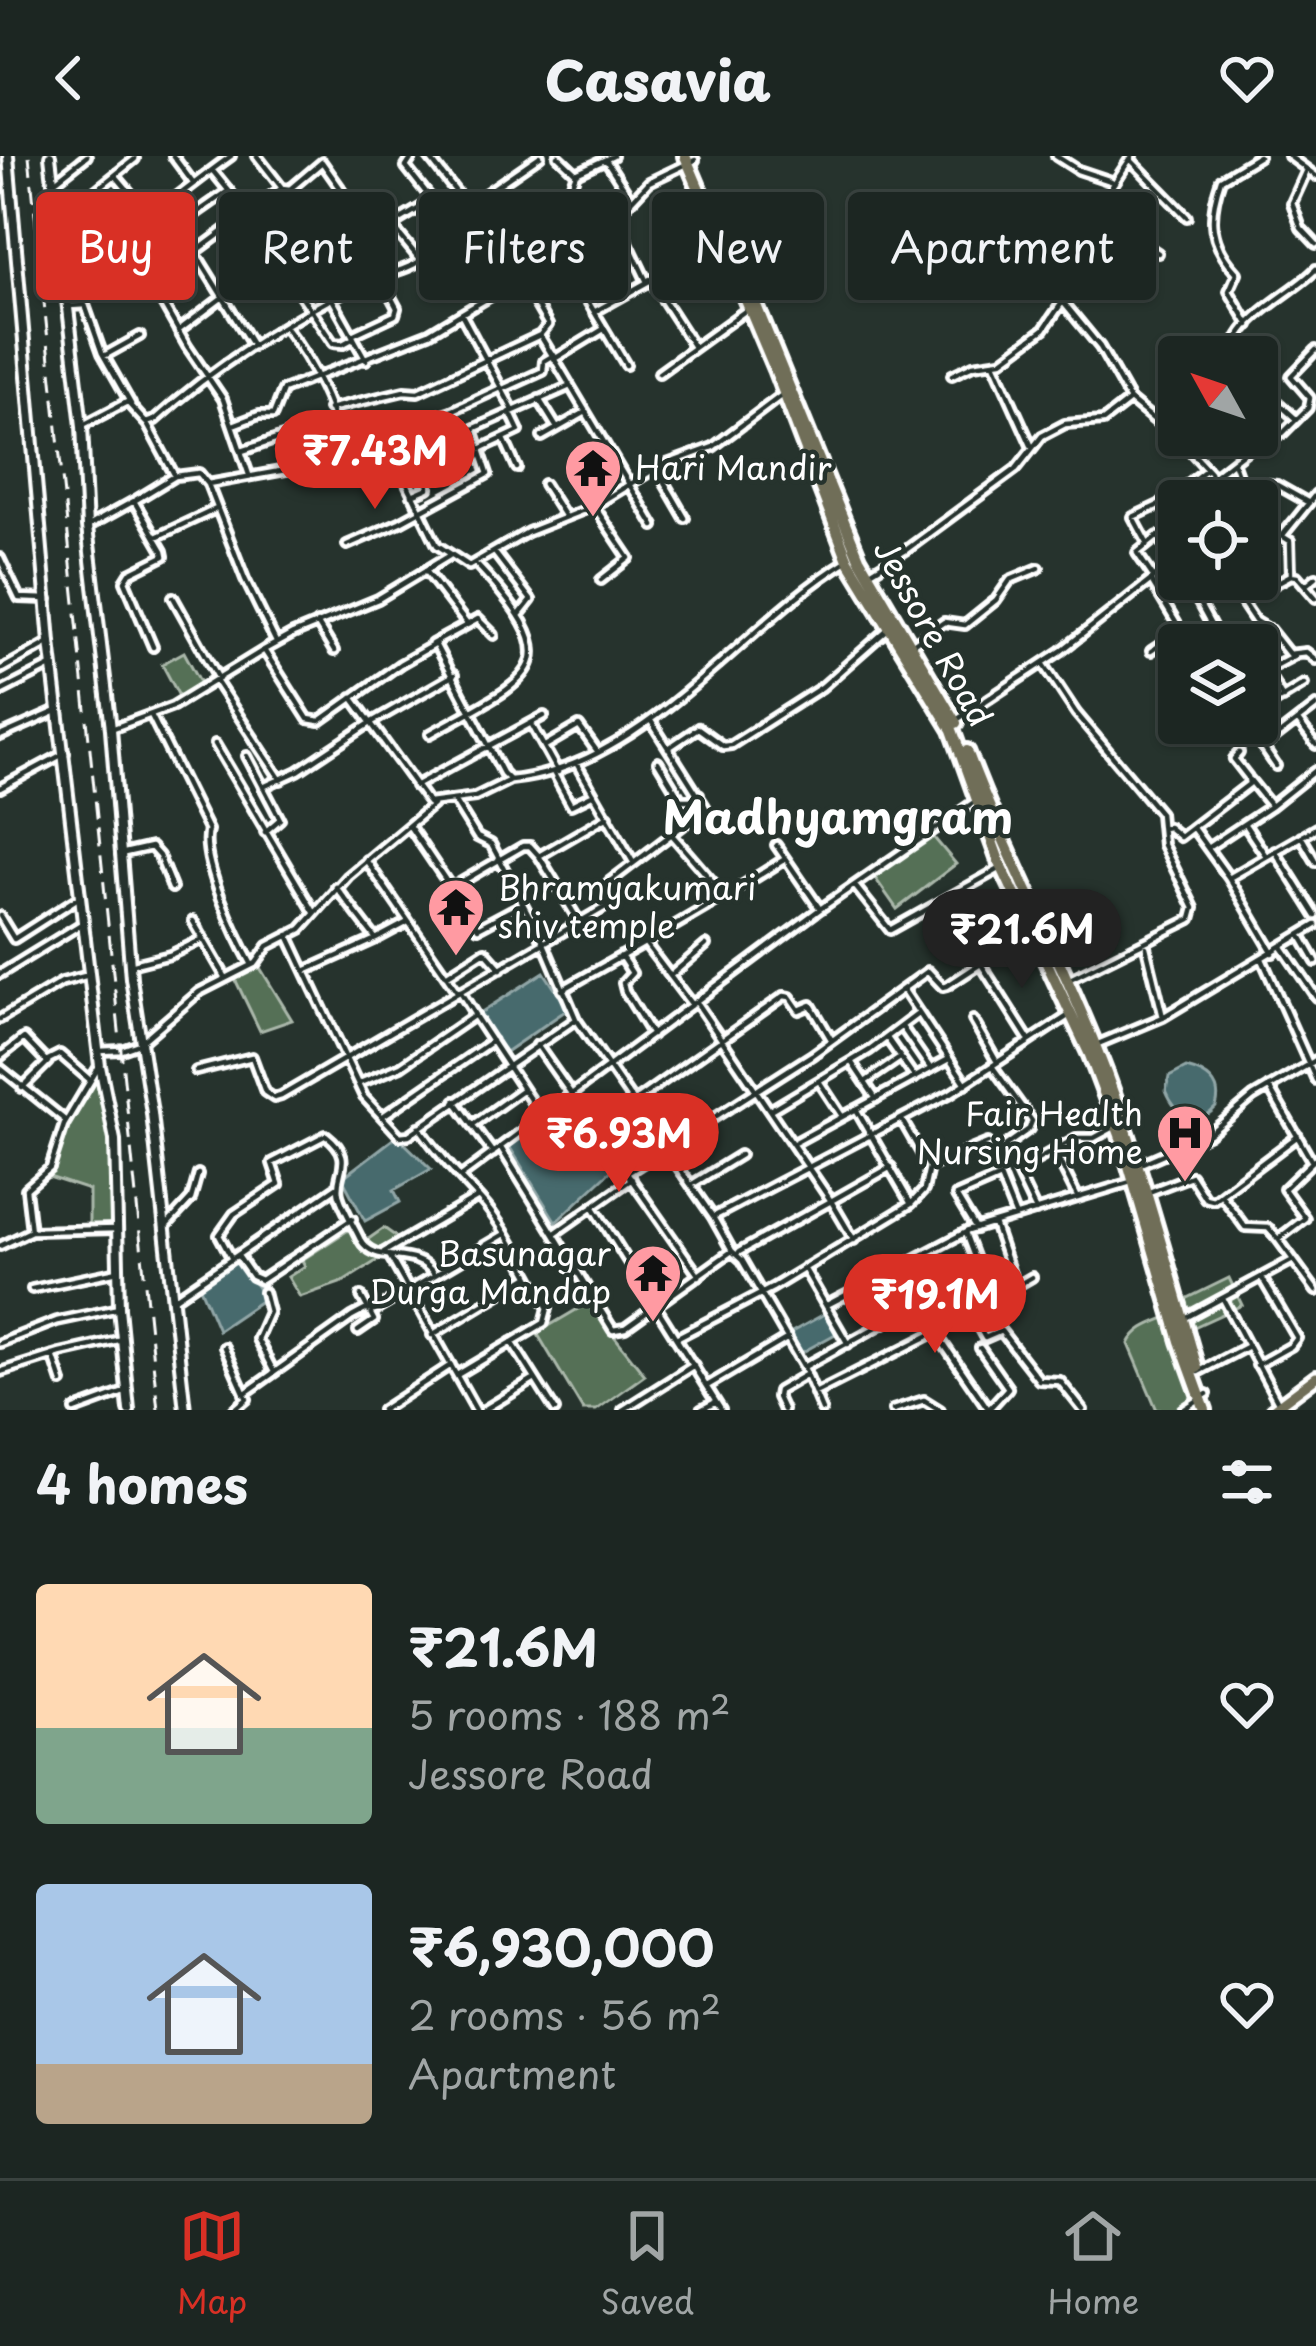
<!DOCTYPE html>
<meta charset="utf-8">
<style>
:root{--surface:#1c2622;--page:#29322f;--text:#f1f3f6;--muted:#a0a5a5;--line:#3a4340;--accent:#d93025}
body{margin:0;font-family:"Playpen Sans",sans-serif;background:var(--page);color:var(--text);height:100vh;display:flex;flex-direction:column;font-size:45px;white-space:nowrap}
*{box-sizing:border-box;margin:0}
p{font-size:39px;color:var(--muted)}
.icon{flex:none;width:66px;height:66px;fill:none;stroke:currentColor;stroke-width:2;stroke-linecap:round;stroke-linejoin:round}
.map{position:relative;height:1254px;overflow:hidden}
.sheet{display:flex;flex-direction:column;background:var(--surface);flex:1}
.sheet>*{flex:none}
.top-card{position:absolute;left:36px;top:36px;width:1245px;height:108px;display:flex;gap:24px}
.needle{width:78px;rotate:310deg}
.buttons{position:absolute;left:1158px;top:180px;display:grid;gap:24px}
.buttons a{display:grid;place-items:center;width:120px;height:120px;border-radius:12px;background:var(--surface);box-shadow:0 3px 9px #0004,0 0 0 3px var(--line);font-size:60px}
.price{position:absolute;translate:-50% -102px;padding:0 27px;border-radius:42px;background:var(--accent);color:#fff;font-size:39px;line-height:78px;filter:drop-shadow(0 3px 6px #0008)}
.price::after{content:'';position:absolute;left:50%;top:72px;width:36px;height:27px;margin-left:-18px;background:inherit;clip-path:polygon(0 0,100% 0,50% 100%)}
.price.active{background:#222;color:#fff}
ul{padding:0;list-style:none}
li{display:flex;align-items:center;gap:36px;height:300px;padding:0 36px}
li span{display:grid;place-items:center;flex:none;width:336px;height:240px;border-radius:12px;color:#555}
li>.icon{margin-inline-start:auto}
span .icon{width:144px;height:144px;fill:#fffc;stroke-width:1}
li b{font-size:51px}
h2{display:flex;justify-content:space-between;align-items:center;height:144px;padding:0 36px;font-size:51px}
.pill{padding:0 42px;border-radius:12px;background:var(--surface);box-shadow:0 3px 9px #0004,0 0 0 3px var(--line);font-size:42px;line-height:108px}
.pill.active{background:var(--accent);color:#fff}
header{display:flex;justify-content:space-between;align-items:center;height:156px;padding:0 36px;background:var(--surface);font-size:54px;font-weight:800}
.dock{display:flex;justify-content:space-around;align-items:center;height:168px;border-top:3px solid var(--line);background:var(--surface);font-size:33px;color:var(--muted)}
.dock a{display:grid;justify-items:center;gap:6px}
.dock .active{color:var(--accent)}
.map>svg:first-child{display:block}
.green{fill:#546f56;stroke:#aab7aa;stroke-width:3}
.water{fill:#476a6d;stroke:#91a6a7;stroke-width:3}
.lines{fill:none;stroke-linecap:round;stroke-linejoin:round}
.street-casing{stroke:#fff;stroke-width:14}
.secondary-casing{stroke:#fff;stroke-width:16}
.primary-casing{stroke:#fff;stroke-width:18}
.highway-casing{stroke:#fff;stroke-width:20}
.street{stroke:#26332d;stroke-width:4.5}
.secondary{stroke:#26332d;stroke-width:8}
.primary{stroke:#706e59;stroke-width:9}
.highway{stroke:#706e59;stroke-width:10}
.rail{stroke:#fff;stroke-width:3;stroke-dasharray:18 9;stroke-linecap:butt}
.labels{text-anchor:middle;stroke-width:9;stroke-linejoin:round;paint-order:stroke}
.poi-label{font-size:33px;fill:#fff;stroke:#26332d;text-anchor:start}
.street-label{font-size:33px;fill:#fff;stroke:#26332d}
.district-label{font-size:45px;font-weight:bold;fill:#fff;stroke:#26332d}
</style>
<header><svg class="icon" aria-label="back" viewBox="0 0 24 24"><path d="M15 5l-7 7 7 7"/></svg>Casavia<svg class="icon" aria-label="heart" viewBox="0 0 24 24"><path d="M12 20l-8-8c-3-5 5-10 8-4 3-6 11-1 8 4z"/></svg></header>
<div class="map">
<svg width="1316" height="1254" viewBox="0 0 1316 1254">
<rect width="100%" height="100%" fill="#26332d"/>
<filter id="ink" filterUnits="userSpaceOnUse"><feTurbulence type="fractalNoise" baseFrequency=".00833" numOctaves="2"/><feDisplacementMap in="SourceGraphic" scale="24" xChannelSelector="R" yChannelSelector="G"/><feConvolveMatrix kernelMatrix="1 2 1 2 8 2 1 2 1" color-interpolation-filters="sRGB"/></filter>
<g filter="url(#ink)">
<!-- green -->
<path class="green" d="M184 496 202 529 180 542 162 508Z
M930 677 956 708 897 753 873 719Z
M259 810 292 864 260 875 234 821Z
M99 914 111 972 117 1073 89 1076V1034L46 1020 68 967Z
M353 1071 367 1084 384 1072 405 1087 343 1126 300 1141 288 1121 305 1110 302 1104Z
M1229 1122 1242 1149 1194 1171 1186 1143Z
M588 1147 645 1219 596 1254H583L537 1177Z
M1170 1160 1198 1241 1180 1254H1157L1129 1188C1137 1171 1153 1167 1170 1160Z"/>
<!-- water -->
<path class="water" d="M544 816 568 853 504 897 480 857Z
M1186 912C1207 917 1223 928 1216 951 1197 973 1175 958 1166 935L1169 921Z
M568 945 603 986 615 1011 556 1066 509 990Z
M397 980 431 1013 394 1034 400 1046 365 1065 342 1022Z
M237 1102 265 1142 218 1174 199 1129Z
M828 1156 839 1176 799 1198 788 1178Z"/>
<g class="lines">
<!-- street casing -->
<g class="street-casing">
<path id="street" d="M173 0 193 27
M257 0 282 32 290 33 352 132
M413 0 406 11 447 63
M428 0 467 50
M540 0 482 40 552 136 559 138 577 131 583 137 626 209
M558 0 576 17 613 0
M1056 0 1078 14 1111 25
M1289 0 1316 20
M1130 3 1187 61
M606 4 631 43
M212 14 246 56
M1307 14 1292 47 1301 72 1316 88
M576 17 572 28 603 71
M115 19 149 59
M54 26 87 0
M282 32 253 53 250 63 333 187 343 188 354 182
M290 33 322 6 353 50
M160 50 178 70 228 35
M1101 60 1158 97
M616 61 647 126
M232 68 262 113
M784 73 779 81 793 117
M60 79 98 54 90 39 135 3
M126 82 187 190 223 243 249 319
M196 98 253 190
M563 101 580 133
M421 105 394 72 398 65 433 44
M391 114 374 86 394 72
M65 122C123 86 175 40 231 0
M650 123 694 191
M522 124 548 169 540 179
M151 129 247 58
M332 143 366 204
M1063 146 1100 191 1130 244 1187 291 1210 316 1219 345
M70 150 85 149 102 197 131 248
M594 156 678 109
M462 159 513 254
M1249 169 1229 135 1237 117C1209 87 1208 61 1221 23L1259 0
M178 175 224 140
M352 179 395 159 397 152 380 120
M104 200 140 180
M1233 201C1233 163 1293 138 1316 113
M556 202 602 174
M994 207 1031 289
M659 217 749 152
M952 219 973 209 1001 205 1044 173 1098 94 1103 44 1132 0
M1257 228 1296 263
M503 233 543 215 544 205 554 199
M539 243 557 272
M329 253 404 235 418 236 540 179 654 370
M83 269 127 246 146 267 155 264C215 209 285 167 357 129 376 120 406 115 418 106 432 96 425 87 430 75L482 40
M233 269 259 259H273L283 234 429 177 588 82 618 59 649 26 695 4
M1166 274 1179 261
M390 276 451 255 501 232
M542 281 584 257
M504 283 517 312
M480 293 519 275 510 256
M242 295 295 277
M1195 298 1216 279
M341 301 351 315 382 306 390 321H404L437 389 469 410 528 376 594 350 656 312 713 291 782 239
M1234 308 1240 325 1277 329 1309 347
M656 312 685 362
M175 320 199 317 208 328 245 423 276 486
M1213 321 1255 288 1283 277 1308 252 1310 242 1291 220 1316 194
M208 328 330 306 341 301C341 259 310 203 285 171
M544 328 565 361
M412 339 428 332 426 313 478 291
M134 345 175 320 147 268
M594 350 629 402 601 424
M87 371 134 345 163 395 164 400 130 417 125 425 153 491
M1257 378 1282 380 1290 385 1291 419
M1282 380 1316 338
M156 381 216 353
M1147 387 1133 361 1165 346 1207 313
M347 389 400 366 488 318 473 273 568 231
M495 397 531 444 520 458
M0 402 19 442 48 443
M872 415 906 394 1016 313 1042 280 1065 268 1103 265 1130 244
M427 416 467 468
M1154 422 1137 397 1158 380 1179 410
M1186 423 1212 471 1188 487
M1227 423 1255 465 1270 474 1289 498 1306 496 1316 504
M1151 425 1181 475 1151 495
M1306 429 1316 421
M173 441 219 523
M1243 445 1291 419 1297 420 1316 442
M317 467 334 495
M432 488 478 463 494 479
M910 490 944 466 965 469 996 444 1010 424 1039 412
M264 494 293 478 378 443 449 400
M1043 507 1076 557 1160 657 1163 689 1194 752 1191 763 1068 824
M1179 508 1172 514 1179 525
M0 514 50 486
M1267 516 1283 542
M1257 519 1295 499
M216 525 281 624
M0 536 53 509
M352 541 429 647 475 641 508 625
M1257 557 1304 528
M151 559 208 674C199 703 237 782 252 809
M955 565 1061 495 1179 402
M1298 565 1316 589
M532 569 558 616
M111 573 173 550 264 494 308 563 320 565 400 508 435 488 503 617 510 624C643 612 740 470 848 404
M430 578C532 521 575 512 476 408
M0 580 59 554
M215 588 314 756
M545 590 579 570 597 595
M670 591 698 572 723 590 731 589 822 531 889 472
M247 600 280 663 265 676
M658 606 681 644H690L699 638
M576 607 633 706
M1276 610 1263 591 1316 550
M554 618 571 649 594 638
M415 630 544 560
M263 631 298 615 372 566 454 519
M0 632 65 597
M454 644 477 681 491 688 499 703 542 783 576 863 713 1061 732 1095 742 1104 804 1211 822 1254
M1271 650 1316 614
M1246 670 1266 700
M410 671 478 772 523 748
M1162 672 1168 671 1180 681 1249 628 1248 621 1234 603 1239 597
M1193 672 1229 722 1273 797
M673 680 724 739
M1301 680 1316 706
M776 689 820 753
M1209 691 1271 650 1250 624
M1275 695 1316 760
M120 698 151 691 159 700 172 732
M539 700 580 767
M366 704 458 837
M1229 722 1316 672
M855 730 890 774 1003 711
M336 731 376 783 406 767
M451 732 523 690H530L539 700 608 660
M0 760 14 783 81 740
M193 765 226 822
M288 779 364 941 400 980 409 979 575 864
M1301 780 1316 806
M645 787 692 849
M1146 791 1163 861
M1282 791 1316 841
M621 800 632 817 623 827 625 835 652 879
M1262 803 1316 924
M981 808 1029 884
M130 809 170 799 203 783
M305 815 376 783
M0 818 83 767
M446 820 485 795 501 813
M670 820 706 789
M903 833 928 815 943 831 947 830 1029 776
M562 834C637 791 712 750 785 703
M696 846 831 1045 891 1011
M475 860 541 960
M0 863 62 826 89 819
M973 864 997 906
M902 871 931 913
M887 882 915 922
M1098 888 1163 861 1316 769
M537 889 699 1120
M99 895 122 894 139 888 199 836 256 807 268 790 301 773 348 720 433 649
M0 901 24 882 46 905 60 898 90 924
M852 907 876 943
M992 910 1032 965 1029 973 1005 990 1036 1055
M0 912 66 965
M196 915 252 901 265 936 274 942 281 940 607 750 609 726 706 652 651 565
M819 925 842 960
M865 926 900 902
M360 927 401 910 475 859 460 835
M1269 931 1312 1006 1316 1003
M22 932 48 906
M455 945 493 997
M635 945 784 840 790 841 799 854 811 849 831 883
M770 954 870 894 919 857
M383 960 492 885
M902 964 929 1011 924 1034 911 1048
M474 968 523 933
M419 971C441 1002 457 1018 481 1044 507 1072 527 1119 548 1152L544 1167 457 1219
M794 987 947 904
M501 992 613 1174 625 1172 732 1095
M1054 994 1078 1042
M1312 1006 1284 1033 1305 1062 1278 1083 1316 1135
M1030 1008 1076 982H1094L1116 970
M1138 1009 1209 978 1253 941 1316 904
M929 1011 988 987
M627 1017 812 899 903 833 966 928
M460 1021 820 753 977 644
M691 1029 740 999
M1149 1036 1191 1020 1205 1042 1213 1044 1298 980
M1222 1040 1245 1071 1268 1072 1278 1083
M593 1050 721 1254
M713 1061 951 937 1068 860
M994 1068 1015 1129
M166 1070 191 1043 198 1018
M976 1073 956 1040 1000 1021 1016 1061
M31 1075 26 1033 50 1012 64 969 98 912
M555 1077 632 1023
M965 1077 984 1127
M0 1090 31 1075 117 1073
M384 1096 478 1041
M739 1096 831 1045 854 1084
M389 1099 476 1254
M238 1100 252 1120 261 1124 352 1063
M232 1103 219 1079 234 1058 279 1028 272 1007 326 979C358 1004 333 1017 339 1039 343 1053 354 1070 360 1083 375 1111 414 1089 434 1118
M804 1112 848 1188
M32 1133 118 1115
M264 1136 269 1156 257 1183 274 1216
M175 1142 338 1030
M1223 1143 1279 1248
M827 1149 968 1075 1134 1025
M971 1157 985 1182 1001 1175 1039 1224 1060 1225 1083 1254
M1187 1161 1293 1104
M358 1175 374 1164 361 1140
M936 1177 989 1254
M432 1179 528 1121
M678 1181 772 1132 911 1048 856 953
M512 1186 555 1254
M0 1187 57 1165 119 1152
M224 1191 247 1243 234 1254
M980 1192 1008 1232 989 1253
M53 1199 62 1226
M1257 1209 1291 1190 1297 1182 1262 1122
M804 1211 922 1146
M0 1216 60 1197 122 1183
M1198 1216 1246 1191
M707 1230 788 1182
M815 1237 942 1173 1032 1121
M244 1238 352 1161 365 1154 374 1155 503 1079
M75 1254 127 1235
M382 1254 451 1209
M484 1254 535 1223
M623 1254 694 1209
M701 1254 716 1246
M783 1254 777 1241 778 1235 807 1218
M893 1254 924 1244 940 1254
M1183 1254 1207 1238"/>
</g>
<!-- secondary casing -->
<g class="secondary-casing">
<path id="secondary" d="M8 0 50 486 100 910 115 984 119 1152 129 1254
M50 0 82 270 87 371 111 573 131 822 152 957 185 1254"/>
</g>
<!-- primary casing -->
<g class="primary-casing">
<path id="primary" d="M1272 1254 1316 1221"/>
</g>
<!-- highway casing -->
<g class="highway-casing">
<path id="highway" d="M685 0 775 213 848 404 952 574 999 705 1090 899 1120 979 1180 1185 1205 1254
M748 130 859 402 956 567
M967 595C1005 696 1055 790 1095 889 1137 994 1165 1103 1197 1212"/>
</g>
<!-- street -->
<use href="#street" class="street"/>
<!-- secondary -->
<use href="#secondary" class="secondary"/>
<!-- primary -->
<use href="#primary" class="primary"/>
<!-- highway -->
<use href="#highway" class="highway"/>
<!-- rail -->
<path class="rail" d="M29 0 158 1254"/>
</g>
</g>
<!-- icons -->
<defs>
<g id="temple-pin" transform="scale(3)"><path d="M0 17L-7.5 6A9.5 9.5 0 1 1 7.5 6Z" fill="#ff9aa2" stroke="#26332d"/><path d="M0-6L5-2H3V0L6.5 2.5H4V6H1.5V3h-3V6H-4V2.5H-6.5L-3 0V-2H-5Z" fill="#111"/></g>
<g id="hospital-pin" transform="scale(3)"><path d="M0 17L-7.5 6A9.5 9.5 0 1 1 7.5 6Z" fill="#ff9aa2" stroke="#26332d"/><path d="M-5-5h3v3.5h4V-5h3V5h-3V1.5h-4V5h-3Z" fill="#111"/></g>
</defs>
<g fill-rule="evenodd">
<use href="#temple-pin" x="593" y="312"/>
<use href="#temple-pin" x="456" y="751"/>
<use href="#hospital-pin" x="1185" y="977"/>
<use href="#temple-pin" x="653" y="1117"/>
</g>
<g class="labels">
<!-- poi labels -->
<g class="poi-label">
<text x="635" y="324">Hari Mandir</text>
<text x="498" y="744">Bhramyakumari<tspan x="498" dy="38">shiv temple</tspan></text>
<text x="1143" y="970" text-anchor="end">Fair Health<tspan x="1143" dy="38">Nursing Home</tspan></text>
<text x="611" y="1110" text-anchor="end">Basunagar<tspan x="611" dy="38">Durga Mandap</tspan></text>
</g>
<!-- street labels -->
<g class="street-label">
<text transform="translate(933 477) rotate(61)" y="12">Jessore Road</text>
</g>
<!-- district labels -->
<g class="district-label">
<text x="838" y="678">Madhyamgram</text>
</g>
</g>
</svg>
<div class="buttons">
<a><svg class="needle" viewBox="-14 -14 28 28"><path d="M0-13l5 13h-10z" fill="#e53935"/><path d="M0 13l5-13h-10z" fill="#a0a5a5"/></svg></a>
<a><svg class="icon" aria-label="locate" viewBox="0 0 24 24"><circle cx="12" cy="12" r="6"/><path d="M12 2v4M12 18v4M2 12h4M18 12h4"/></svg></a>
<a><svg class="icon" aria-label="layers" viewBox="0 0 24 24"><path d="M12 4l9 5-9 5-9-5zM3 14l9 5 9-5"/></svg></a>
</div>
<b class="price" style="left:375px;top:356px">₹7.43M</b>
<b class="price active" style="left:1022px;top:835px">₹21.6M</b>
<b class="price" style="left:619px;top:1039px">₹6.93M</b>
<b class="price" style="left:935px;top:1200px">₹19.1M</b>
<div class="top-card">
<a class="pill active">Buy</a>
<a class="pill">Rent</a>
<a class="pill">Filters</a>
<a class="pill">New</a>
<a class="pill">Apartment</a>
</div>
</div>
<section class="sheet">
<h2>4 homes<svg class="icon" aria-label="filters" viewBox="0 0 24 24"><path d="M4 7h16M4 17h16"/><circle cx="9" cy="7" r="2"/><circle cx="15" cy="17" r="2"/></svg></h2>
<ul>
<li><span style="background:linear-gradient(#ffd9b3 60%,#7fa58c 0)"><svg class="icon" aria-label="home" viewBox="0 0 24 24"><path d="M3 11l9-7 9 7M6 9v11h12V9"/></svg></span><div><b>₹21.6M</b><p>5 rooms · 188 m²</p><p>Jessore Road</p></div><svg class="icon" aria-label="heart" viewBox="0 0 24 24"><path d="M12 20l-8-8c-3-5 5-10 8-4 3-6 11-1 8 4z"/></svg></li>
<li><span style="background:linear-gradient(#a9c7e8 75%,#b9a48a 0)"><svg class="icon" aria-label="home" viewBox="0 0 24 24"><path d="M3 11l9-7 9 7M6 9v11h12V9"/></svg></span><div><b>₹6,930,000</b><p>2 rooms · 56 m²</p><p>Apartment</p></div><svg class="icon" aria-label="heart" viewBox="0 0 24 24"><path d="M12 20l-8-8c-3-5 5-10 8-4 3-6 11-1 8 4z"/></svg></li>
</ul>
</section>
<nav class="dock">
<a class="active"><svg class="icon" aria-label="map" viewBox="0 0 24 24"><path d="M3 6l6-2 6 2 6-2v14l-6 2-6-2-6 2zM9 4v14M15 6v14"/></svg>Map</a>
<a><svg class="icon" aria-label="saved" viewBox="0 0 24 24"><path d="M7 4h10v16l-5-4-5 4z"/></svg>Saved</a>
<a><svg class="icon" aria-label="home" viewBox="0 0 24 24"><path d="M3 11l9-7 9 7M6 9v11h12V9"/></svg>Home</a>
</nav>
